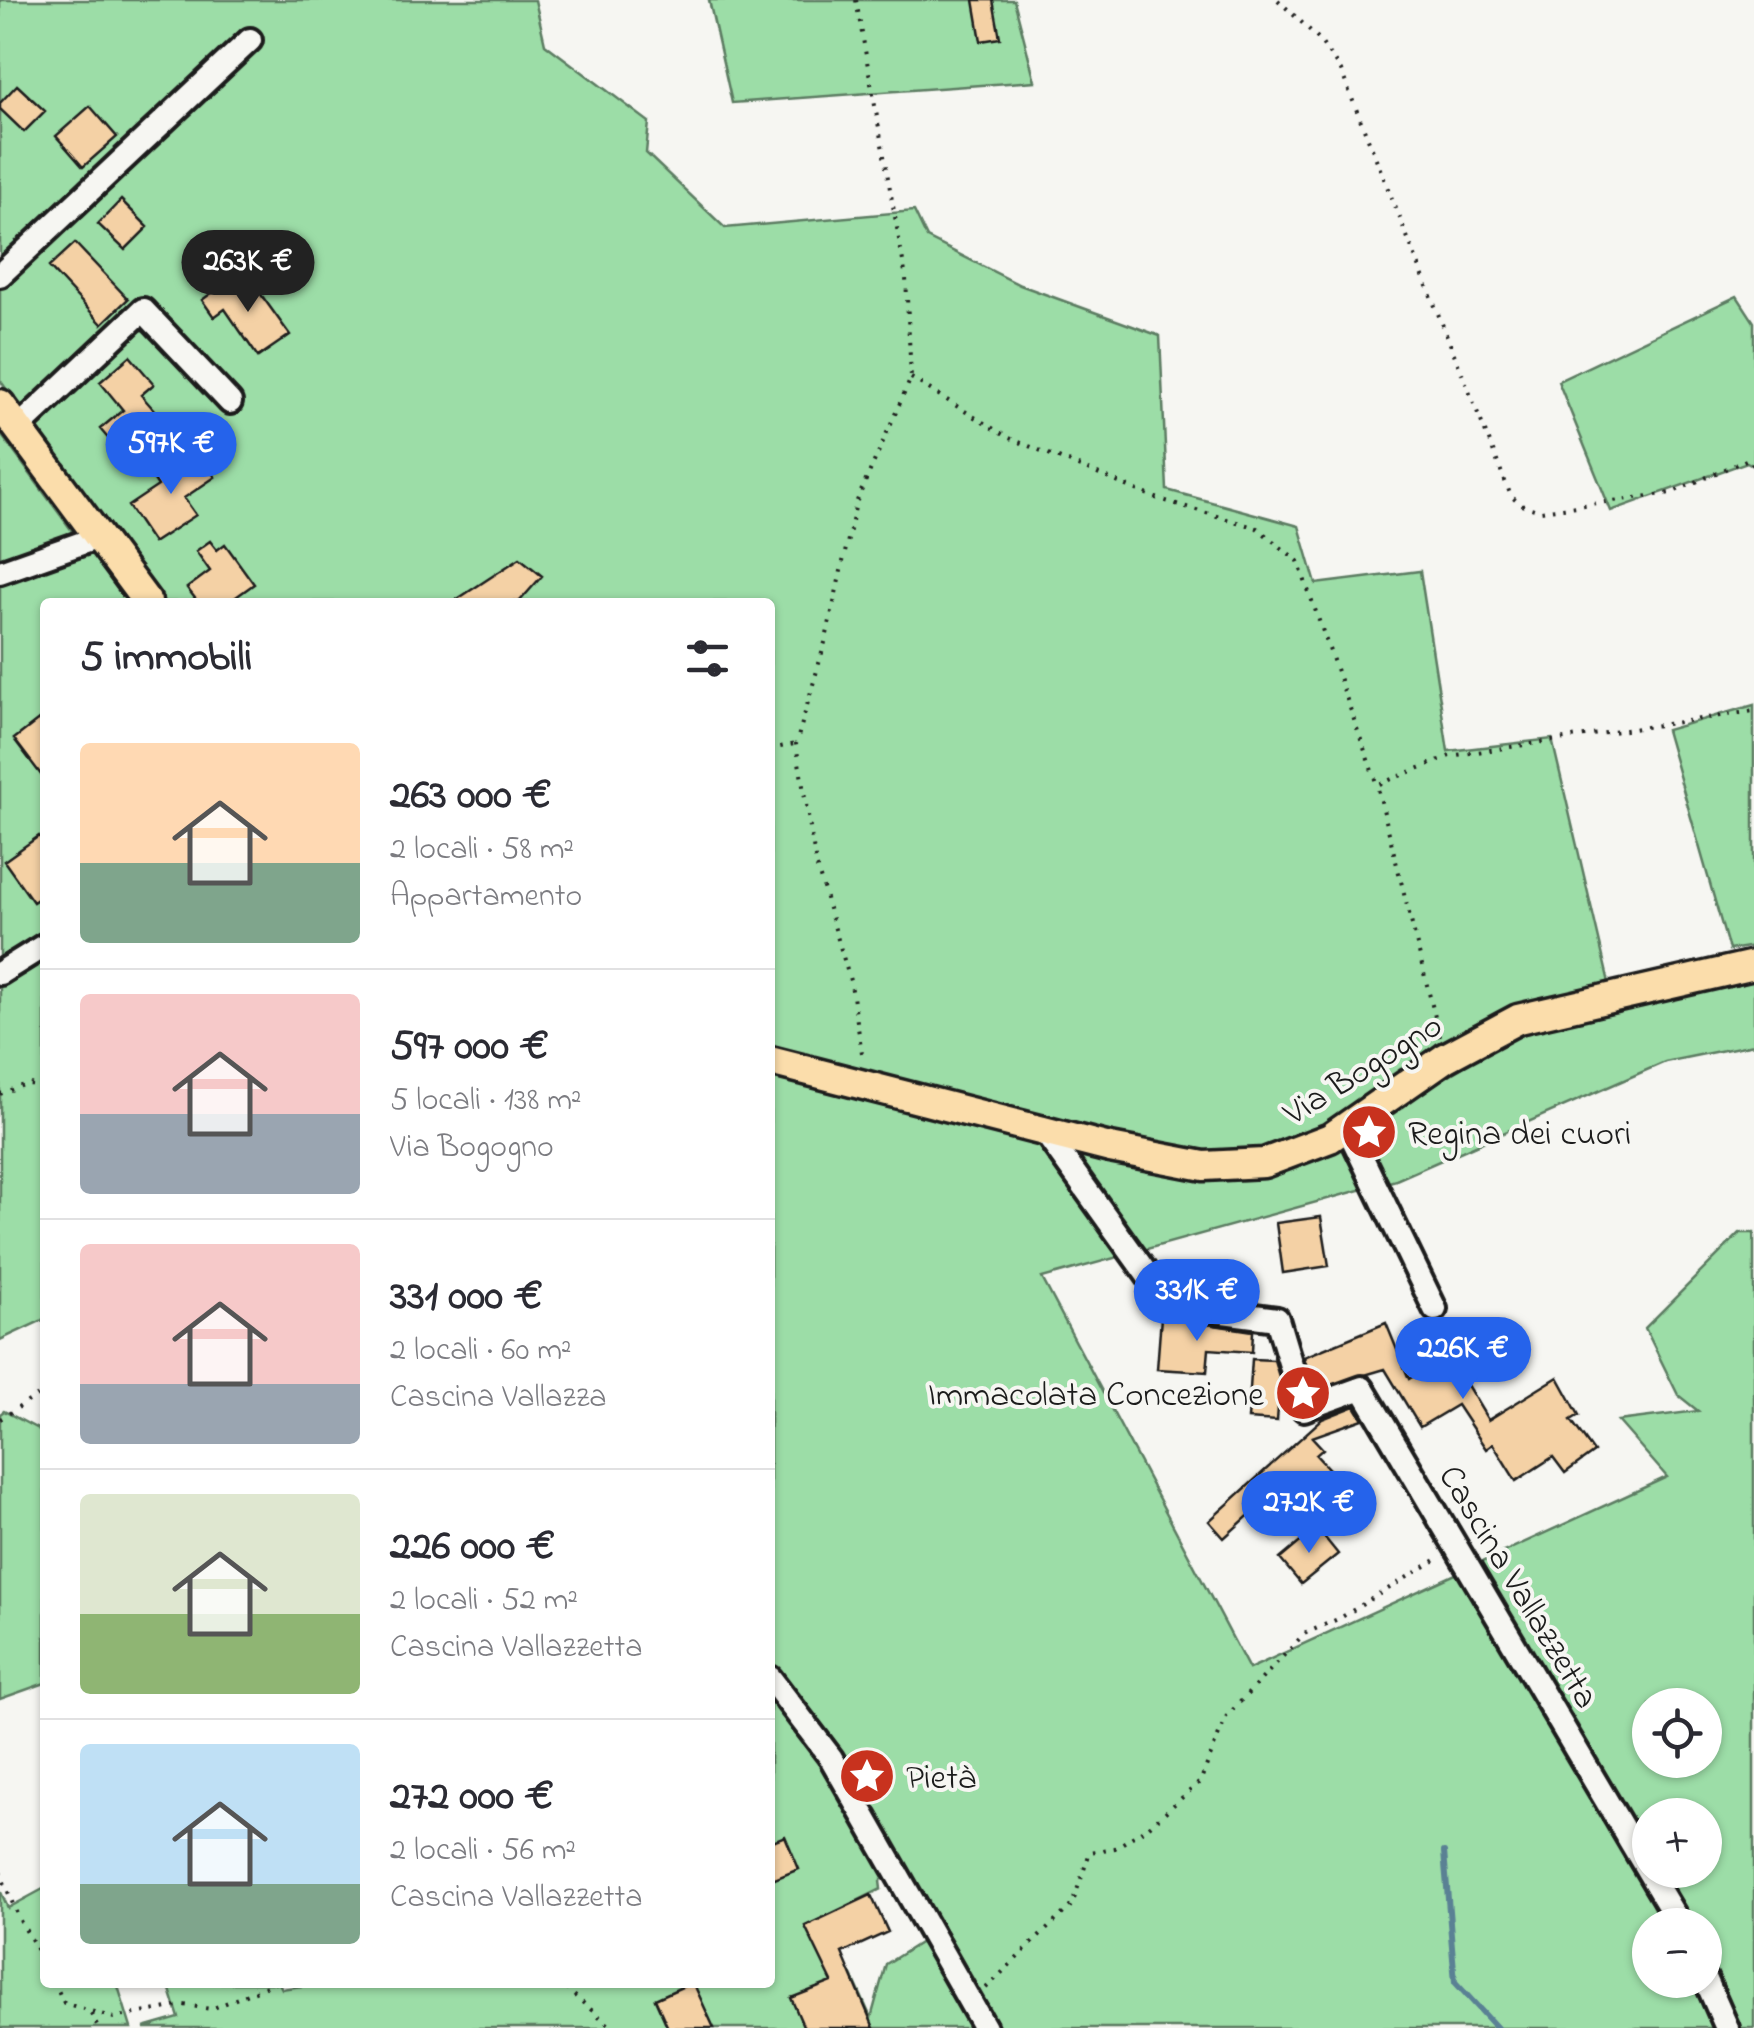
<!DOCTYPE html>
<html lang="it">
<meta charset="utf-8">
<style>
:root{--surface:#fff;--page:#f2f2f3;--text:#2b2b33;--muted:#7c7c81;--line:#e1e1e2;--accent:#2563eb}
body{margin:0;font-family:"Indie Flower",sans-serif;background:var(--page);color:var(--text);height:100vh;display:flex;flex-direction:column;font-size:38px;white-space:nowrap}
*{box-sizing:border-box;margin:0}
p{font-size:32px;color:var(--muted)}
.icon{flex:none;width:55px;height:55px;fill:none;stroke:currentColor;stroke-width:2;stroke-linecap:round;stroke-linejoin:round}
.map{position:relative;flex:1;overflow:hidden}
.panel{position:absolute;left:40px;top:598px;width:735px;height:1390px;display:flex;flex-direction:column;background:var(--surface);border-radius:10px;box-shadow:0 2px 8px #0004}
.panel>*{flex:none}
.buttons{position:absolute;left:1632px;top:1688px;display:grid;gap:20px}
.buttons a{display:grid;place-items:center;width:90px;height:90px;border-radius:50%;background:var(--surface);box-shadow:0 2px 8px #0004;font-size:50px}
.price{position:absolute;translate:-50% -85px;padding:0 22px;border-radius:35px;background:var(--accent);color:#fff;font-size:32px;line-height:65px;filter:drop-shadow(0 2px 5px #0008)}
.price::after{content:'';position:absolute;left:50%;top:60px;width:30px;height:22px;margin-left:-15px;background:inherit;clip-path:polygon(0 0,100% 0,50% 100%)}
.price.on{background:#222;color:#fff}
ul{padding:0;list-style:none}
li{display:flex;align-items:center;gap:30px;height:250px;padding:0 40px}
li+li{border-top:2px solid var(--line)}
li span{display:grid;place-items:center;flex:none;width:280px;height:200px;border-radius:10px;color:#555}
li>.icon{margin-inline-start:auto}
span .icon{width:120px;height:120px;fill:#fffc;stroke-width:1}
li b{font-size:42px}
h2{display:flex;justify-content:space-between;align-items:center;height:120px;padding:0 40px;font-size:42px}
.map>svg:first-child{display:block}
.green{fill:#9cdda7;stroke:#5c7c62;stroke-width:2.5;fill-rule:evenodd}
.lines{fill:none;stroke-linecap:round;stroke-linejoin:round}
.stream{stroke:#5a8194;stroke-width:6}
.building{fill:#f4d1a5;stroke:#1c1c1c;stroke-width:2.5}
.minor-casing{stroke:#1c1c1c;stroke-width:30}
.major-casing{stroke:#1c1c1c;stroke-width:35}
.path{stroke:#1c1c1c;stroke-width:4;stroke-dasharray:2.5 8;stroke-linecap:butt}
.minor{stroke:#f6f6f2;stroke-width:22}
.major{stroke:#fbddab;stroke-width:28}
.labels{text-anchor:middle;stroke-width:8;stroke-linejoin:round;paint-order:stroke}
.street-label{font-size:35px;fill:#1c1c1c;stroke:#f6f6f2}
.poi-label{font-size:35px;fill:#1c1c1c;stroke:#f6f6f2;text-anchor:start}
</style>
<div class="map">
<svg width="1754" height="2028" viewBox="0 0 1754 2028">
<rect width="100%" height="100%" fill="#f6f6f2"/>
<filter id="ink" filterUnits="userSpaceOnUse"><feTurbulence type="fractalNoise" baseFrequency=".01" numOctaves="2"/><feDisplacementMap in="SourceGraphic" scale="20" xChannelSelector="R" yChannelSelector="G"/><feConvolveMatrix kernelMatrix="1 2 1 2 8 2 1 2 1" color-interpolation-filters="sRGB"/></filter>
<g filter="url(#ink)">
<!-- green -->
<path class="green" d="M0 0H535L545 44 649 122 646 153 725 228 914 211 927 238 1020 285 1160 336 1167 490 1299 526 1316 584 1420 571 1448 751 1552 739 1610 987 1285 1146 1248 1154 1202 1155 1076 1125 867 1085 770 1052V602H158L0 380Z
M709 0H1014L1035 81 732 103Z
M1737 296 1754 322V466L1747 462 1611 511 1558 381Z
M0 433 78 539 0 567Z
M90 547 132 602H45V1319L0 1340V577Z
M1754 705V946L1729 950 1666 730Z
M1754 976V1044L1665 1062 1396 1180 1042 1278 1249 1669 1667 1477 1618 1421 1698 1411 1678 1395 1645 1328 1740 1233H1754V2028H990L770 1673V1070L1099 1154 1318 1155 1507 1040 1596 1011ZM1650 1705H1705V1760H1650ZM1650 1815H1705V1870H1650ZM1650 1925H1705V1980H1650Z
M4 1411 45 1433V1683L0 1699V1414Z
M770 1689 821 1762 887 1875 880 1881 881 1889 806 1926 833 1981 851 1973 871 2018 886 1964 921 1942 973 2028H144L179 2018 168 1983H279L282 1989 329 1982H770Z
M45 1888V1982L117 1983 131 2028H0V1890L8 1908Z"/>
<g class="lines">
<!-- stream -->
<path class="stream" d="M1444 1852 1455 1982 1497 2028"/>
</g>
<!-- building -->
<path class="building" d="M974 0H993L1000 38 981 41Z
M17 85 45 111 24 132 0 109V103Z
M90 106 117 137 83 167 56 136Z
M121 200 148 227 125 250 98 224Z
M75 243 128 299 102 324 49 267Z
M235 276 248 295 257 289 290 335 258 357 225 309 214 317 202 300Z
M130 356 154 384 141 395 170 428 129 463 100 429 123 410 100 382Z
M196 449 215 477 184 498 196 515 153 543 128 506 158 486 153 478Z
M210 541 217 550 225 544 254 584 229 602H198L187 588 210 571 196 551Z
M520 558 542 576 519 602H453Z
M45 715V780L14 739Z
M39 836 45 844V894L33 902 4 861Z
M1321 1217 1329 1266 1283 1273 1276 1223Z
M1161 1317 1253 1331 1252 1352 1209 1349 1207 1372 1157 1369Z
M1386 1323 1409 1379 1449 1355 1488 1420 1558 1377 1579 1415 1571 1420 1594 1452 1565 1473 1553 1457 1516 1481 1493 1444 1486 1449 1457 1405 1420 1427 1385 1369 1314 1390 1304 1357Z
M1252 1359 1274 1360 1280 1380 1277 1421 1248 1419Z
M1355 1406 1363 1419 1312 1437 1323 1449 1316 1455 1363 1506 1336 1530 1289 1479 1224 1538 1209 1521 1322 1419Z
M1317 1528 1338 1554 1301 1584 1280 1559Z
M785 1836 799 1869 770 1881V1842Z
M871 1895 888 1932 842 1953 874 2028H804L791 1998 832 1982 805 1926Z
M693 1982 714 2028H668L655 1999Z"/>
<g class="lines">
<!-- minor casing -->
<g class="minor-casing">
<path id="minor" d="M0 275 250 40
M18 428 143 310 230 402
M0 572 99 537
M0 973 45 945
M1347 1127 1435 1309
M1042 1128 1169 1305 1277 1319 1304 1409 1362 1388 1680 1925
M770 1678 831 1758 985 2028
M1705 1978 1727 2028"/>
</g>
<!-- major casing -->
<g class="major-casing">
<path id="major" d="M0 404 147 602
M770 1061 1110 1148 1204 1166 1264 1163 1330 1138 1445 1058 1518 1019 1754 965"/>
</g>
<!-- path -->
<path class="path" d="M856 0 906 278 911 378 856 503 826 639 796 744 816 864 851 984 863 1059
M1278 0 1318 38 1341 71 1511 496 1521 505 1541 511 1671 493 1748 459 1754 466
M911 378 1007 437 1156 498 1257 528 1298 561 1377 785
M770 749 795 744
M1440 1037 1377 785 1450 756 1754 711
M0 1094 26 1084 45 1085
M0 1419 45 1391
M0 1872 19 1919 45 1962
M54 1982 64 2003 114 2018 184 2005 211 2009 277 1982
M558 1982 613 2028
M986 1988 1072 1905 1090 1852 1115 1848 1148 1827 1200 1782 1226 1717 1304 1634 1340 1618 1439 1558
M91 2014 98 2028"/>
<!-- minor -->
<use href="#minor" class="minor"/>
<!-- major -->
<use href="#major" class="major"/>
</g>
</g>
<!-- icons -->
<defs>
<g id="sight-disc" transform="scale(2.875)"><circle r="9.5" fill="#c8321e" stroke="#f6f6f2"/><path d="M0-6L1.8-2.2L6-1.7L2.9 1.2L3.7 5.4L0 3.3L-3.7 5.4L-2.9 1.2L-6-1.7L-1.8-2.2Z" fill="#fff"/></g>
</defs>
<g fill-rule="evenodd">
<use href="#sight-disc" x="1369" y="1132"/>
<use href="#sight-disc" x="1303" y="1393"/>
<use href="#sight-disc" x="867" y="1776"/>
</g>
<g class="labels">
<!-- street labels -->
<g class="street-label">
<text transform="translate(1362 1068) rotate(-32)" y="12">Via Bogogno</text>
<text transform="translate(1520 1586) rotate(59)" y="12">Cascina Vallazzetta</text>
</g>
<!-- poi labels -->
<g class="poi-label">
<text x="1408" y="1144">Regina dei cuori</text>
<text x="1264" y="1405" text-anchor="end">Immacolata Concezione</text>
<text x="906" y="1788">Pietà</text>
</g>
</g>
</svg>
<div class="buttons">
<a><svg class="icon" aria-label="locate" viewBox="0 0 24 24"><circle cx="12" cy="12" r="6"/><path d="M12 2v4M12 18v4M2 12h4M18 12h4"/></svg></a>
<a>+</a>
<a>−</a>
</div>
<b class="price on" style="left:248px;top:315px">263K €</b>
<b class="price" style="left:171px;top:497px">597K €</b>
<b class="price" style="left:1197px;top:1344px">331K €</b>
<b class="price" style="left:1463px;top:1402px">226K €</b>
<b class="price" style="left:1309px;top:1556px">272K €</b>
<section class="panel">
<h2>5 immobili<svg class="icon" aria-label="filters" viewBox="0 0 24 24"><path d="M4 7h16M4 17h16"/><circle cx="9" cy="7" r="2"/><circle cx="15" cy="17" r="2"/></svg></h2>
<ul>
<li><span style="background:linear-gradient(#ffd9b3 60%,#7fa58c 0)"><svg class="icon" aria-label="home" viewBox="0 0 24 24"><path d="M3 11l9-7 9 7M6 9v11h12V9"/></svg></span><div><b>263 000 €</b><p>2 locali · 58 m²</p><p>Appartamento</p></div></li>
<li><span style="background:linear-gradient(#f6c9c9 60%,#9aa5b1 0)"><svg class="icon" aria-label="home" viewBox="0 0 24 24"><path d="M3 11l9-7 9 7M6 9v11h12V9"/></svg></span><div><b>597 000 €</b><p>5 locali · 138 m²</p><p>Via Bogogno</p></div></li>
<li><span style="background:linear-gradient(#f6c9c9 70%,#9aa5b1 0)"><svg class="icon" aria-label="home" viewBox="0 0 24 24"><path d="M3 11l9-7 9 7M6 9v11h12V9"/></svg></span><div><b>331 000 €</b><p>2 locali · 60 m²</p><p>Cascina Vallazza</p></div></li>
<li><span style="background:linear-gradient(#dfe7d0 60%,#8fb573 0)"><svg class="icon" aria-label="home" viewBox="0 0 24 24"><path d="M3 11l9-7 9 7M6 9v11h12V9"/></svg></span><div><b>226 000 €</b><p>2 locali · 52 m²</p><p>Cascina Vallazzetta</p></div></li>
<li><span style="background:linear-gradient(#bfe0f5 70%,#7fa58c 0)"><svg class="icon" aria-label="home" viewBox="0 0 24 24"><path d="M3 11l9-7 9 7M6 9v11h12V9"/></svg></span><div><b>272 000 €</b><p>2 locali · 56 m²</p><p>Cascina Vallazzetta</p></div></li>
</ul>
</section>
</div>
